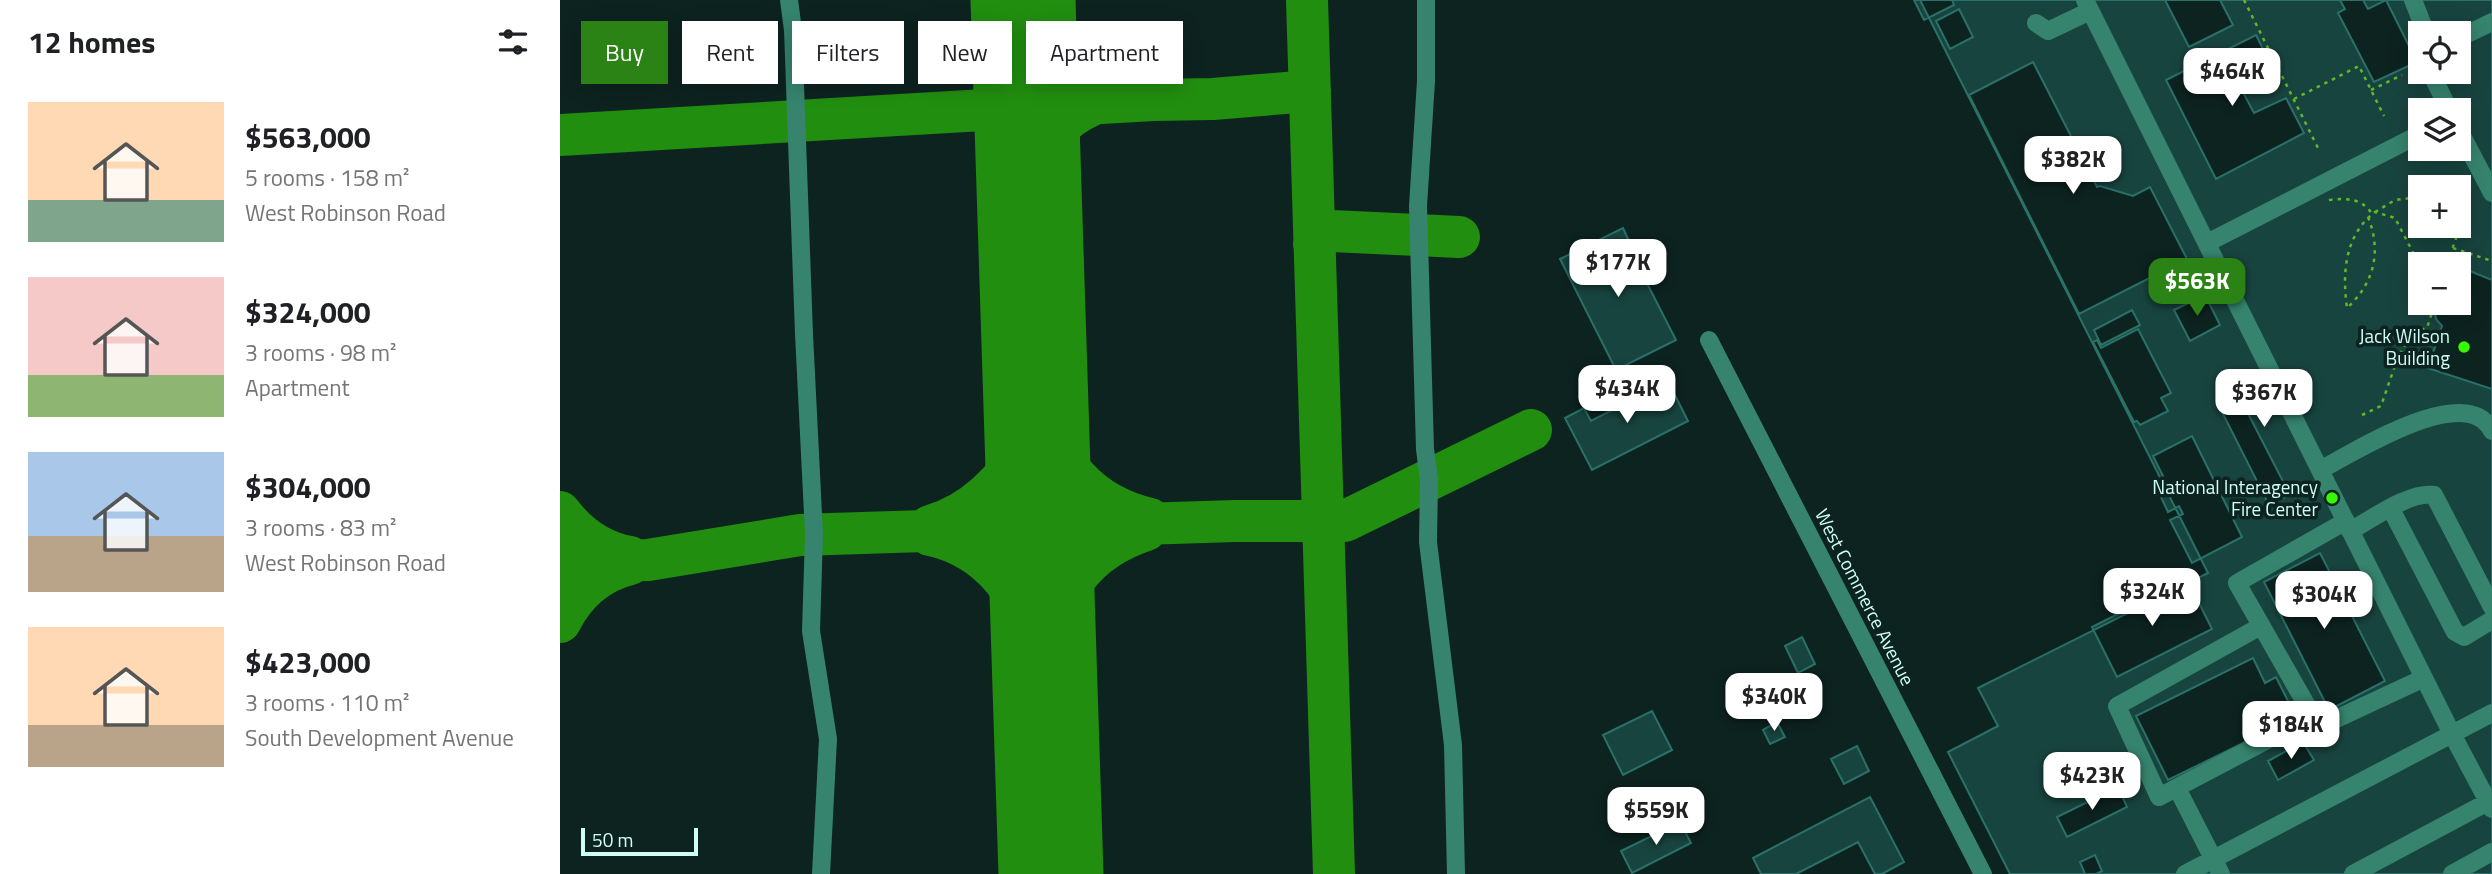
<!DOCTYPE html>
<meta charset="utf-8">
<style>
:root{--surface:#fff;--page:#f6f6f6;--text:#202124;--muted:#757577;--accent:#2a8314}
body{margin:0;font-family:"Titillium Web",sans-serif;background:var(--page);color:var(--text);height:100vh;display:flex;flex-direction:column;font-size:26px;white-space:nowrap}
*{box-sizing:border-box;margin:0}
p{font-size:23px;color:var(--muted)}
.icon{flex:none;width:38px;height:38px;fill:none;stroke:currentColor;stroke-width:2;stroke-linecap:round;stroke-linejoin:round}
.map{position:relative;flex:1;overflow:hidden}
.sheet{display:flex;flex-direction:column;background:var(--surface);width:560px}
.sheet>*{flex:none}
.banner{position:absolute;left:21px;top:21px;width:665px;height:63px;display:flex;gap:14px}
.tools{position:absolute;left:1848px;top:21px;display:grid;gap:14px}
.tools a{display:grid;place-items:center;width:63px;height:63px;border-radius:0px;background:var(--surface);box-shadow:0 4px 18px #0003;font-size:35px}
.scale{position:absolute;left:21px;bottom:18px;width:117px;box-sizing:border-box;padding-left:7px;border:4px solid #cffff5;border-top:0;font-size:19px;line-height:24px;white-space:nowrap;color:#cffff5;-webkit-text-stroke:5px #0d2320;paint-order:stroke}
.price{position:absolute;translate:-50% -60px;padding:0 16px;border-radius:14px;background:#fff;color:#222;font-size:23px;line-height:46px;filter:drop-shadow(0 2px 4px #0008)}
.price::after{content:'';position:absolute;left:50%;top:42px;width:21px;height:16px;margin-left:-10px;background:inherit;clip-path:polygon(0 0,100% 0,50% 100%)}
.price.on{background:var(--accent);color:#fff}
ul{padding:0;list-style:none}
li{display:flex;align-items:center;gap:21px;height:175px;padding:0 28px}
li span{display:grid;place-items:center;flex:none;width:196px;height:140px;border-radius:0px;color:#555}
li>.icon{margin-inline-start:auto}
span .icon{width:84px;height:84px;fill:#fffc;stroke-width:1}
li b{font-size:30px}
h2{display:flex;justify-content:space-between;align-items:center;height:84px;padding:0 28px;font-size:30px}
.tag{padding:0 24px;border-radius:0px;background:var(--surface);box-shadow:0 4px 18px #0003;font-size:24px;line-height:63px}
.tag.on{background:var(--accent);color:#fff}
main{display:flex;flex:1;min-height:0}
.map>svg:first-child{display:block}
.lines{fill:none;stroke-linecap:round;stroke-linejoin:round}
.taxiway{stroke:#228e10;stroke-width:42}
.runway{stroke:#228e10;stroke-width:105}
.building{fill:#18443f;stroke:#297169;stroke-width:2;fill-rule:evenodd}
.path{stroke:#60b82a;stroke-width:2.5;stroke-dasharray:3.5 5;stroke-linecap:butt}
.minor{stroke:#36846e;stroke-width:18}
.poi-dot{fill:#37fa00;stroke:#0d2320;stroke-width:2.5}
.labels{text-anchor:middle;stroke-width:7;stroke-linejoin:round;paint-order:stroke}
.poi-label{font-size:19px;fill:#cffff5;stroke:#0d2320;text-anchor:end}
.street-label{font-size:19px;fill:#cffff5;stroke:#0d2320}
</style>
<main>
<section class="sheet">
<h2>12 homes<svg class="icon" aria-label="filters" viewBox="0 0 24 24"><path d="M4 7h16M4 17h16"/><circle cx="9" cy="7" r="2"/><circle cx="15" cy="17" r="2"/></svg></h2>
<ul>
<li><span style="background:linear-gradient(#ffd9b3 70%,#7fa58c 0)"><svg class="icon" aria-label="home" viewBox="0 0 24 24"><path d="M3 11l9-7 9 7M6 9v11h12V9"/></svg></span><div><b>$563,000</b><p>5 rooms · 158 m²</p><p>West Robinson Road</p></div></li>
<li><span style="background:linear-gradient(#f6c9c9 70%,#8fb573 0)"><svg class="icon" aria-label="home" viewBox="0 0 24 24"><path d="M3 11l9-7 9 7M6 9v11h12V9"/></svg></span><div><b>$324,000</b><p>3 rooms · 98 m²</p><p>Apartment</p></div></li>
<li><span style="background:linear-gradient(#a9c7e8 60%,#b9a48a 0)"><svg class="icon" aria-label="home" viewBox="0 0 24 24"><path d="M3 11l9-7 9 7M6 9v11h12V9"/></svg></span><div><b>$304,000</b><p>3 rooms · 83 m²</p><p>West Robinson Road</p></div></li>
<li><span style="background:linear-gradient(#ffd9b3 70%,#b9a48a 0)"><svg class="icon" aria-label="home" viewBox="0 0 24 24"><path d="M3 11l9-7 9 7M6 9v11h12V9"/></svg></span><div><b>$423,000</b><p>3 rooms · 110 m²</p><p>South Development Avenue</p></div></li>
</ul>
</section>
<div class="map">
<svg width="1932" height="874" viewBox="0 0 1932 874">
<rect width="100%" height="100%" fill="#0d2320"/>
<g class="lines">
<!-- taxiway -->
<path class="taxiway" d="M747 0 774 874
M464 24C479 72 482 88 534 104
M0 135 593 100 653 99 750 91
M469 184C481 144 495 121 534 104
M754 244 762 234 772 231 899 237
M476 404C498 462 525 504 590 519
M0 512C18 536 40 552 70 557
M370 526C411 515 449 480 466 441 470 429 473 416 476 404
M370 535C433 548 465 600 484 656
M0 563 88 560 240 535 675 521H785L971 430
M0 622C15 592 37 572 70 564
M484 656C498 593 522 551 586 530"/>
<!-- runway -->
<path class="runway" d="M463 0 491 874"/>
</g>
<!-- building -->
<path class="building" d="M1354 0H1392L1394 5 1364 20Z
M1360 0H1932V874H1450L1388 752 1438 726 1418 688 1648 573ZM1860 33H1899V72H1860ZM1860 110H1899V149H1860ZM1860 187H1899V226H1860ZM1860 264H1899V303H1860Z
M1605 0H1660L1673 25 1629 47Z
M1780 0H1803L1808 9 1826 0 1857 62 1814 82 1778 13 1785 9Z
M1399 9 1413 37 1390 49 1376 21Z
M1696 35 1713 69 1680 87 1694 113 1726 98 1744 133 1656 179 1606 80Z
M1473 62 1537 187 1540 186 1573 196 1590 187 1627 259 1519 314 1409 95Z
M1063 228 1069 241 1066 242 1116 340 1056 370 1000 259Z
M1905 269 1932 280V389L1868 368 1882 326 1876 319 1875 313 1881 304 1899 303V286Z
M1645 295 1660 325 1630 341 1614 310Z
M1572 310 1580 325 1541 345 1534 330Z
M1578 329 1611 393 1601 398 1608 411 1580 425 1577 421 1574 422 1533 342 1537 340 1541 348Z
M1108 381 1128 421 1032 470 1005 418 1024 408 1031 421Z
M1679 396 1730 495 1709 505 1659 406Z
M1632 436 1682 537 1632 563 1610 520 1623 514 1619 506 1608 512 1600 495 1610 490 1593 456Z
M1760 553 1825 681 1769 710 1704 582Z
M1627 579 1652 629 1557 677 1532 627Z
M1242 637 1255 664 1238 673 1225 646Z
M1693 658 1705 683 1716 677 1736 717 1608 780 1576 716Z
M1092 711 1112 750 1063 775 1043 735Z
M1217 722 1225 737 1210 744 1203 730Z
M1743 742 1754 760 1718 780 1708 761Z
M1297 746 1309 771 1284 784 1271 759Z
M1558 787 1567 807 1507 837 1497 817Z
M1310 797 1344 862 1322 874H1315L1298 842 1236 874H1201L1193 858Z
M1120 822 1131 843 1072 873 1061 851Z
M1535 855 1542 871 1536 874H1525L1520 862Z"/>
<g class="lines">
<!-- path -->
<path class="path" d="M1684 0 1759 150
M1811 90 1842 75
M1734 99 1799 66 1824 116
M1769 200C1787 198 1802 198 1812 214
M1815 212 1835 200 1860 197
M1808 217C1822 252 1814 283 1787 308 1782 272 1785 235 1815 212L1835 218 1860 266
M1893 248 1932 261
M1853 254 1880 264
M1887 264 1907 207
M1802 415 1821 406 1838 357 1853 332 1867 328 1875 303"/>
<!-- minor -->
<path class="minor" d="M229 0 233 30 244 334 254 534 251 631 268 739 261 874
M866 0V81L858 206 865 449 869 480 868 542 893 745 896 874
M1525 0 1892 734 1932 809
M1853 0 1866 33
M1476 23 1488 31 1530 11
M1899 38 1932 22
M1875 72 1873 77 1889 110
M1899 130 1932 193
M1647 243 1860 134
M1149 340 1423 874
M1760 470C1795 452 1906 380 1932 431
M1831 509 1895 632 1904 637 1932 620
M1786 521 1677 583 1759 727 1864 678
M1790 531C1812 519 1850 491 1874 495L1932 607
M1701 626 1557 706 1599 797 1753 716
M1617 788 1661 874
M1625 874 1932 713
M1793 874 1928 802
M1892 874 1932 852"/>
</g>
<!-- markers -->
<g class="poi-dot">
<circle cx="1904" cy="347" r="7"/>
<circle cx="1772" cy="498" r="7"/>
</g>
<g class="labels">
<!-- poi labels -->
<g class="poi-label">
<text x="1890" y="343">Jack Wilson<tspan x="1890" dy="22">Building</tspan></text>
<text x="1758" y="494">National Interagency<tspan x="1758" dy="22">Fire Center</tspan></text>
</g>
<!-- street labels -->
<g class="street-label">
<text transform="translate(1305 597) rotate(63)" y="7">West Commerce Avenue</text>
</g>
</g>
</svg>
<div class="tools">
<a><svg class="icon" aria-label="locate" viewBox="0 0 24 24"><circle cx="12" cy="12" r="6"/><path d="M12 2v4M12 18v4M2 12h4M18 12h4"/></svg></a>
<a><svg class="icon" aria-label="layers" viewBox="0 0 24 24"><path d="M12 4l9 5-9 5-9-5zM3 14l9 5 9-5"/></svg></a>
<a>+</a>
<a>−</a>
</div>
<div class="scale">50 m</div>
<b class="price" style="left:1672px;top:108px">$464K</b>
<b class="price" style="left:1513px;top:196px">$382K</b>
<b class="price" style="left:1058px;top:299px">$177K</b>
<b class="price on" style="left:1637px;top:318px">$563K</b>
<b class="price" style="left:1067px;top:425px">$434K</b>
<b class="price" style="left:1704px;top:429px">$367K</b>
<b class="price" style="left:1592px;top:628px">$324K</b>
<b class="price" style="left:1764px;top:631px">$304K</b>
<b class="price" style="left:1214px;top:733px">$340K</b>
<b class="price" style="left:1731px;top:761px">$184K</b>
<b class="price" style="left:1532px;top:812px">$423K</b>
<b class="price" style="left:1096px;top:847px">$559K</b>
<div class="banner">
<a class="tag on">Buy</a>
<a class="tag">Rent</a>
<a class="tag">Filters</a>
<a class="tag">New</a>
<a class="tag">Apartment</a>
</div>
</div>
</main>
